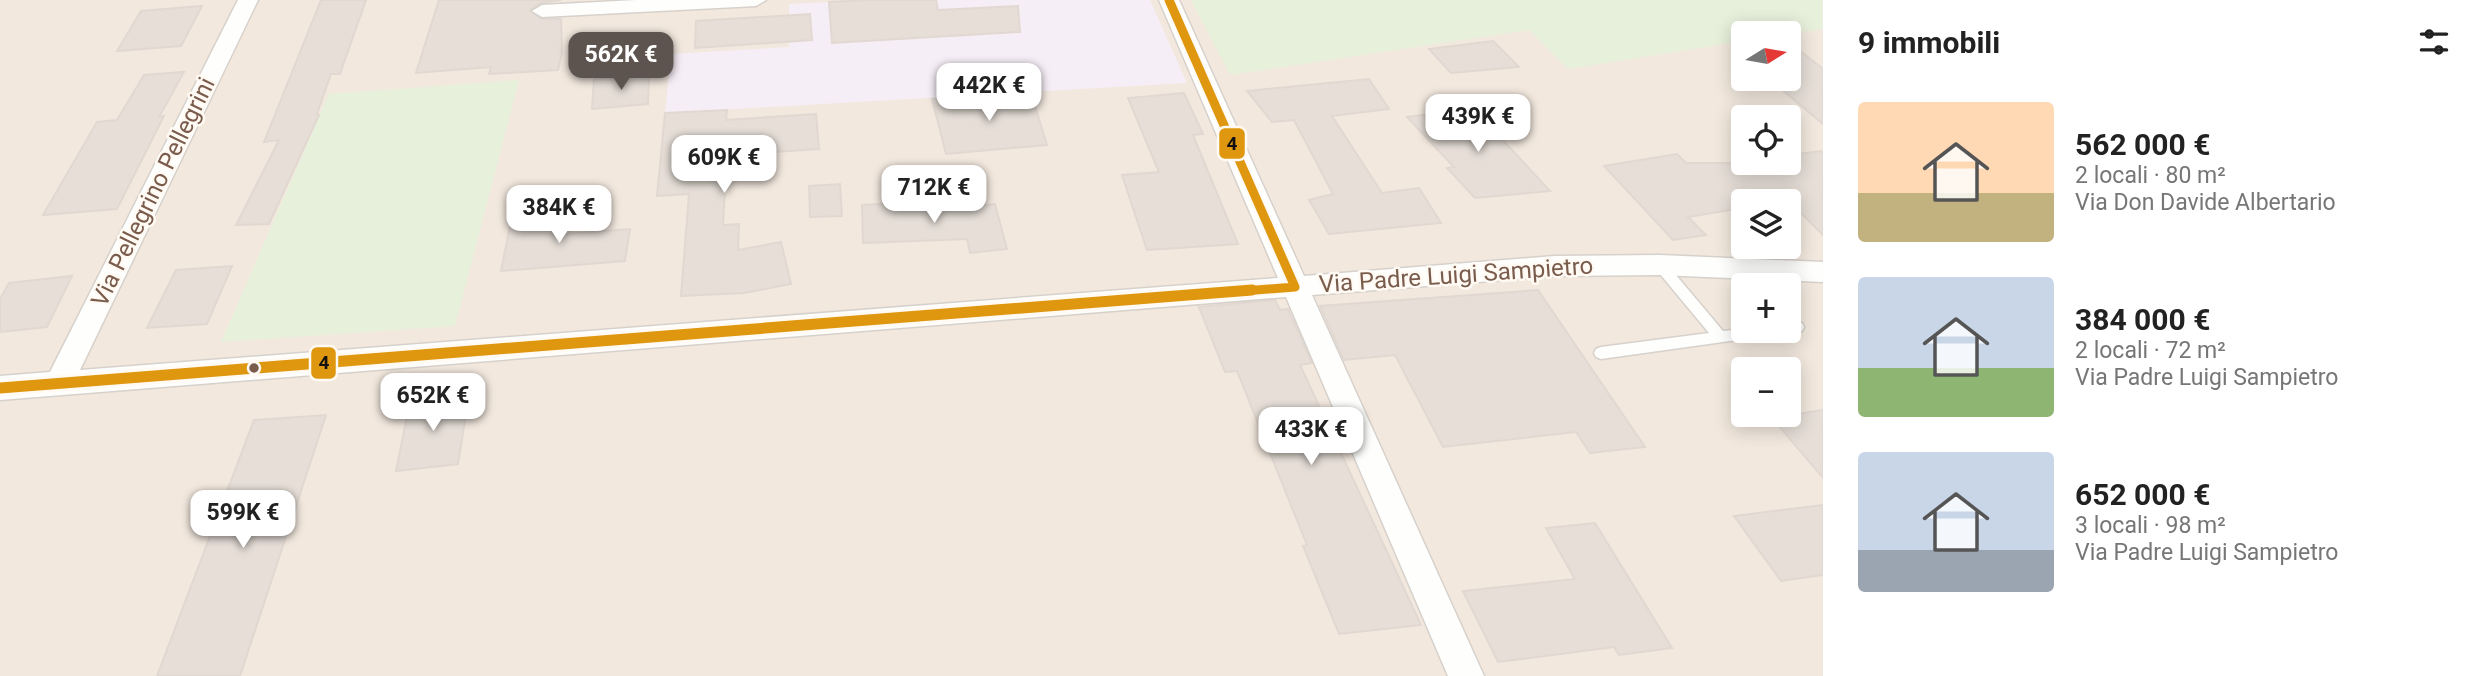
<!DOCTYPE html>
<html lang="it">
<meta charset="utf-8">
<style>
:root{--surface:#fff;--page:#f6f6f6;--text:#222;--muted:#767676;--accent:#5d544f}
body{margin:0;font-family:Roboto,sans-serif;background:var(--page);color:var(--text);height:100vh;display:flex;flex-direction:column;font-size:26px;white-space:nowrap}
*{box-sizing:border-box;margin:0}
p{font-size:23px;color:var(--muted)}
.icon{flex:none;width:38px;height:38px;fill:none;stroke:currentColor;stroke-width:2;stroke-linecap:round;stroke-linejoin:round}
.map{position:relative;flex:1;overflow:hidden}
.sheet{display:flex;flex-direction:column;background:var(--surface);width:665px}
.sheet>*{flex:none}
.needle{width:46px;rotate:79deg}
.buttons{position:absolute;left:1731px;top:21px;display:grid;gap:14px}
.buttons a{display:grid;place-items:center;width:70px;height:70px;border-radius:7px;background:var(--surface);box-shadow:0 4px 18px #0003;font-size:35px}
.price{position:absolute;translate:-50% -60px;padding:0 16px;border-radius:14px;background:#fff;color:#222;font-size:23px;line-height:46px;filter:drop-shadow(0 2px 4px #0008)}
.price::after{content:'';position:absolute;left:50%;top:42px;width:21px;height:16px;margin-left:-10px;background:inherit;clip-path:polygon(0 0,100% 0,50% 100%)}
.price.on{background:var(--accent);color:#fff}
ul{padding:0;list-style:none}
li{display:flex;align-items:center;gap:21px;height:175px;padding:0 35px}
li span{display:grid;place-items:center;flex:none;width:196px;height:140px;border-radius:7px;color:#555}
li>.icon{margin-inline-start:auto}
span .icon{width:84px;height:84px;fill:#fffc;stroke-width:1}
li b{font-size:30px}
h2{display:flex;justify-content:space-between;align-items:center;height:84px;padding:0 35px;font-size:30px}
main{display:flex;flex:1;min-height:0}
.map>svg:first-child{display:block}
.residential{fill:#f2e8de;fill-rule:evenodd}
.education{fill:#f6eef6}
.green{fill:#e7f0db}
.building{fill:#e6ded7;stroke:#e2d8d2;stroke-width:2}
.lines{fill:none;stroke-linecap:round;stroke-linejoin:round}
.lane-casing{stroke:#d7d1cb;stroke-width:3}
.street-casing{stroke:#d7d1cb;stroke-width:3}
.lane{fill:#fefefd;fill-rule:evenodd}
.street{fill:#fefefd;fill-rule:evenodd}
.bus-1-far1-casing{stroke:#fffaf3;stroke-width:13}
.bus-1-casing{stroke:#fffaf3;stroke-width:17}
.bus-1-far1{stroke:#de970f;stroke-width:9}
.bus-1{stroke:#de970f;stroke-width:11}
.bus-dot{fill:#7a5c4d;stroke:#fffaf3;stroke-width:2.5}
.labels{text-anchor:middle;stroke-width:5;stroke-linejoin:round;paint-order:stroke}
.street-label{font-size:24px;fill:#7a5c4d;stroke:#fffaf3}
.line-badge{stroke:#fffaf3;stroke-width:2.5}
.pale-badge-label{font-size:19px;text-anchor:middle;font-weight:bold;fill:#111}
</style>
<main>
<div class="map">
<svg width="1823" height="676" viewBox="0 0 1823 676">
<rect width="100%" height="100%" fill="#f9f5f0"/>
<!-- residential -->
<path class="residential" d="M0 0H1823V676H0ZM1743 33H1788V79H1743ZM1743 117H1788V163H1743ZM1743 201H1788V247H1743ZM1743 285H1788V331H1743ZM1743 369H1788V415H1743Z"/>
<!-- education -->
<path class="education" d="M867 0H1150L1187 83 665 113 671 54 789 47V4Z"/>
<!-- green -->
<path class="green" d="M1191 0H1823V29L1789 34 1743 33V41L1568 69 1529 30 1230 75Z
M519 80 455 326 221 342 329 94Z"/>
<!-- building -->
<path class="building" d="M321 0H366L340 74H331L317 114 319 115 269 224 236 225 279 140 264 142Z
M439 0H561L541 3 530 10 541 19H561L562 53 558 70 489 74 491 67 416 73Z
M867 0H936L938 10 1018 6 1020 32 832 43 829 2Z
M202 6 181 46 117 51 141 11Z
M810 14 812 40 695 48 696 21Z
M1493 41 1519 67 1451 73 1429 49Z
M1795 47 1823 69V124L1769 79H1788V48Z
M184 72 159 117 164 116 117 209 43 215 97 122 117 120 144 75Z
M649 75 648 104 592 109 594 79Z
M1369 79 1389 109 1332 116 1382 193 1419 188 1441 223 1329 234 1309 200 1333 194 1294 120 1272 122 1247 91Z
M1031 93 1047 145 946 154 932 99Z
M1184 93 1203 134 1193 135 1238 244 1147 250 1122 175 1159 172 1128 98Z
M1478 108 1505 137 1501 138 1550 191 1475 198 1447 168 1454 167 1407 117Z
M727 110 726 120 816 114 819 149 727 155 723 225 739 224 738 250 781 242 791 284 744 293 681 296 689 194 657 196 665 113Z
M1823 151V235L1789 201H1743V208L1688 217 1706 235 1673 240 1604 166 1677 154 1686 163H1788V155Z
M840 184 842 216 810 217 809 186Z
M934 202 935 210 995 204 1007 249 970 253 967 239 863 243 862 205Z
M557 211 552 235 630 229 625 261 501 271 512 216Z
M232 266 207 324 147 328 176 270Z
M72 276 47 327 0 332V299L9 283Z
M1538 290 1645 447 1590 453 1576 432 1443 447 1395 355 1344 360 1320 306Z
M1275 300 1280 310 1288 309 1312 363 1300 365 1421 625 1339 634 1303 546 1307 545 1237 371 1225 372 1199 307Z
M469 395 458 464 396 471 410 401Z
M1823 410V478L1772 418Z
M326 415 240 676H157L254 420Z
M1823 505V575L1781 581 1734 516Z
M1595 523 1672 648 1619 655 1614 647 1498 662 1463 591 1575 579 1546 528Z"/>
<g class="lines">
<!-- lane casing -->
<g class="lane-casing">
<path id="lane" d="M1660 260 1665 262 1723 331 1743 329V331H1775L1773 335 1601 359 1596 357 1594 353 1596 349 1601 347 1709 333 1655 268 1653 265Z
M1797 322 1802 323 1804 327 1802 331 1788 333 1783 332 1788 331V323Z"/>
</g>
<!-- street casing -->
<g class="street-casing">
<path id="street" d="M238 0H258L80 370 1278 278 1159 0H1179L1304 276 1555 256 1660 255 1823 262V282L1660 275 1555 276 1312 295 1484 676H1448L1286 297 0 400V376L50 372Z
M636 0H766L756 6 542 17 532 11 542 5Z"/>
</g>
<!-- lane -->
<use href="#lane" class="lane"/>
<!-- street -->
<use href="#street" class="street"/>
<!-- bus-1-far1 casing -->
<g class="bus-1-far1-casing">
<path id="bus-1-far1" d="M1169 0 1295 287
M1230 292 1295 287"/>
</g>
<!-- bus-1 casing -->
<g class="bus-1-casing">
<path id="bus-1" d="M0 388 1252 290"/>
</g>
<!-- bus-1-far1 -->
<use href="#bus-1-far1" class="bus-1-far1"/>
<!-- bus-1 -->
<use href="#bus-1" class="bus-1"/>
</g>
<!-- markers -->
<circle class="bus-dot" cx="254" cy="368" r="6"/>
<g class="labels">
<!-- street labels -->
<g class="street-label">
<text transform="translate(153 192) rotate(-64)" y="8">Via Pellegrino Pellegrini</text>
<text transform="translate(1456 275) rotate(-4)" y="8">Via Padre Luigi Sampietro</text>
</g>
</g>
<g class="line-badge">
<rect x="1218" y="127" width="28" height="33" rx="7" fill="#de970f"/>
<rect x="310" y="346" width="27" height="34" rx="7" fill="#de970f"/>
</g>
<g class="pale-badge-label">
<text x="1232" y="150">4</text>
<text x="324" y="369">4</text>
</g>
</svg>
<div class="buttons">
<a><svg class="needle" viewBox="-14 -14 28 28"><path d="M0-13l5 13h-10z" fill="#e53935"/><path d="M0 13l5-13h-10z" fill="#767676"/></svg></a>
<a><svg class="icon" aria-label="locate" viewBox="0 0 24 24"><circle cx="12" cy="12" r="6"/><path d="M12 2v4M12 18v4M2 12h4M18 12h4"/></svg></a>
<a><svg class="icon" aria-label="layers" viewBox="0 0 24 24"><path d="M12 4l9 5-9 5-9-5zM3 14l9 5 9-5"/></svg></a>
<a>+</a>
<a>−</a>
</div>
<b class="price on" style="left:621px;top:92px">562K €</b>
<b class="price" style="left:989px;top:123px">442K €</b>
<b class="price" style="left:1478px;top:154px">439K €</b>
<b class="price" style="left:724px;top:195px">609K €</b>
<b class="price" style="left:934px;top:225px">712K €</b>
<b class="price" style="left:559px;top:245px">384K €</b>
<b class="price" style="left:433px;top:433px">652K €</b>
<b class="price" style="left:1311px;top:467px">433K €</b>
<b class="price" style="left:243px;top:550px">599K €</b>
</div>
<section class="sheet">
<h2>9 immobili<svg class="icon" aria-label="filters" viewBox="0 0 24 24"><path d="M4 7h16M4 17h16"/><circle cx="9" cy="7" r="2"/><circle cx="15" cy="17" r="2"/></svg></h2>
<ul>
<li><span style="background:linear-gradient(#ffd9b3 65%,#c2b280 0)"><svg class="icon" aria-label="home" viewBox="0 0 24 24"><path d="M3 11l9-7 9 7M6 9v11h12V9"/></svg></span><div><b>562 000 €</b><p>2 locali · 80 m²</p><p>Via Don Davide Albertario</p></div></li>
<li><span style="background:linear-gradient(#c9d6e8 65%,#8fb573 0)"><svg class="icon" aria-label="home" viewBox="0 0 24 24"><path d="M3 11l9-7 9 7M6 9v11h12V9"/></svg></span><div><b>384 000 €</b><p>2 locali · 72 m²</p><p>Via Padre Luigi Sampietro</p></div></li>
<li><span style="background:linear-gradient(#c9d6e8 70%,#9aa5b1 0)"><svg class="icon" aria-label="home" viewBox="0 0 24 24"><path d="M3 11l9-7 9 7M6 9v11h12V9"/></svg></span><div><b>652 000 €</b><p>3 locali · 98 m²</p><p>Via Padre Luigi Sampietro</p></div></li>
</ul>
</section>
</main>
